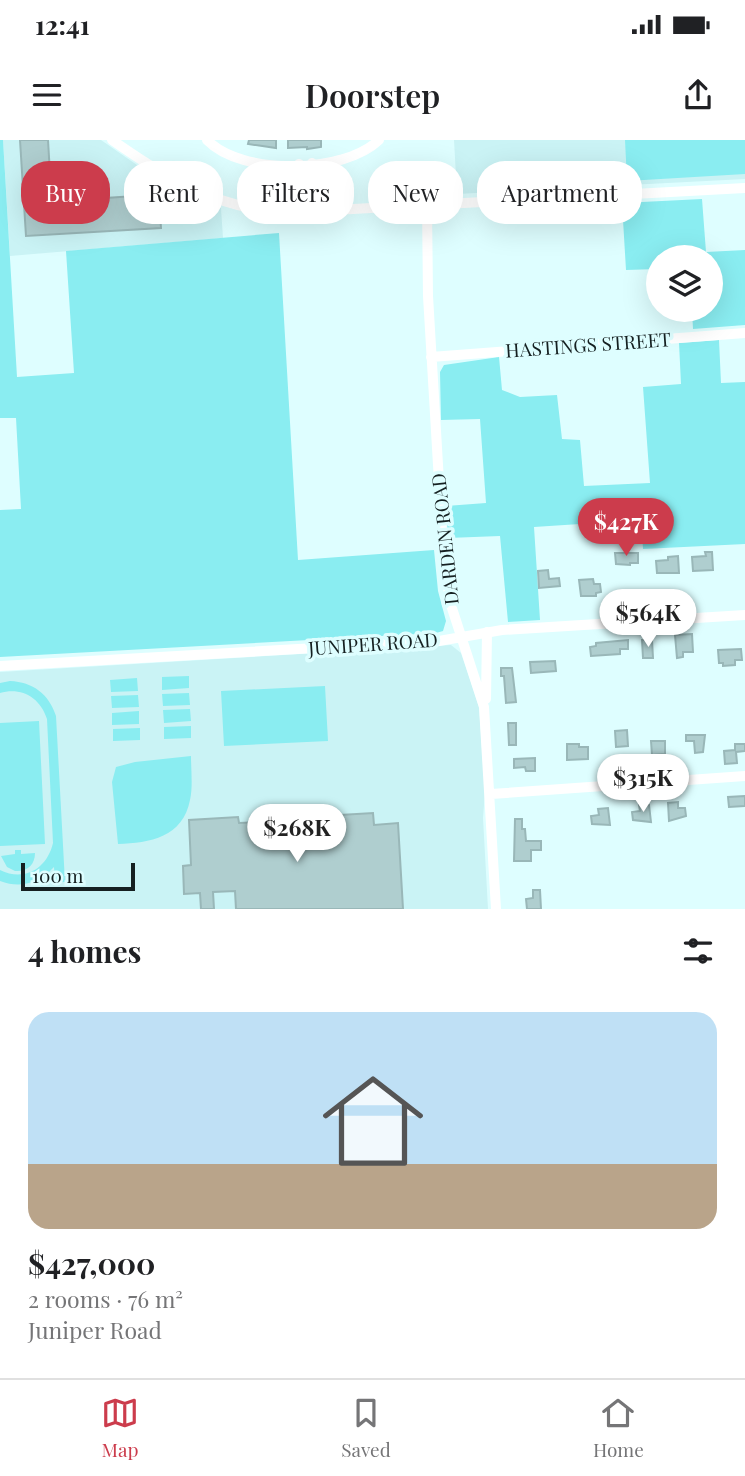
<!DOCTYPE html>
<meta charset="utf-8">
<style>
:root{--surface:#fff;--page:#f2f2f2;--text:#202124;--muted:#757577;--line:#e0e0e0;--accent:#cc3c4c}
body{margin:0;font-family:"Playfair Display",serif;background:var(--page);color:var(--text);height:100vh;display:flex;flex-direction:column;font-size:26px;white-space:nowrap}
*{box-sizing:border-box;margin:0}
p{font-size:23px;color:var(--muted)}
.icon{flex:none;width:38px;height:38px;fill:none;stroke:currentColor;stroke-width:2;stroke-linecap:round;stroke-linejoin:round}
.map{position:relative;height:769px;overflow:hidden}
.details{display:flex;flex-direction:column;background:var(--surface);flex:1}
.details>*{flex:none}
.hud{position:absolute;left:21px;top:21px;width:704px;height:63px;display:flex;gap:14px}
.buttons{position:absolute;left:646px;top:105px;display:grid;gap:14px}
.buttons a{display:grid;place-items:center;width:77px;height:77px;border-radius:50%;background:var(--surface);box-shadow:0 7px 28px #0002;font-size:35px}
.scale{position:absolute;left:21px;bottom:18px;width:114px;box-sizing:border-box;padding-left:7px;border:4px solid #152021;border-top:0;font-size:19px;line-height:24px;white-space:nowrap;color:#152021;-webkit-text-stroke:5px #defeff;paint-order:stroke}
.price{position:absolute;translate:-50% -60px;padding:0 16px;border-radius:24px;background:#fff;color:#222;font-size:23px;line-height:46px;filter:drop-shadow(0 2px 4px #0008)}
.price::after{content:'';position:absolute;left:50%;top:42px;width:21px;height:16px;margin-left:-10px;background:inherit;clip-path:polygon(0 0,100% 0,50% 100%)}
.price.current{background:var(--accent);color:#fff}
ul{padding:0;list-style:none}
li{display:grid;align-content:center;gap:14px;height:371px;padding:0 28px}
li+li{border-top:2px solid var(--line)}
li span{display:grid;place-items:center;height:217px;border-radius:21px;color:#555}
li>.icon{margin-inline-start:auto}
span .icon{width:126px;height:126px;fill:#fffc;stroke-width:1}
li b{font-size:30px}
h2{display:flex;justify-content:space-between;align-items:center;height:84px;padding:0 28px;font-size:30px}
.pill{padding:0 24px;border-radius:28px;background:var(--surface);box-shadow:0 7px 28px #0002;font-size:24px;line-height:63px}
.pill.current{background:var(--accent);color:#fff}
.status{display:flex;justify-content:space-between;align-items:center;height:49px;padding:0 35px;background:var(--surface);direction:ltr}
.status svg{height:19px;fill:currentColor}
header{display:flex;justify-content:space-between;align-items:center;height:91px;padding:0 28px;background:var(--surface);font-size:32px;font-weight:600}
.menu{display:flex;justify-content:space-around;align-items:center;height:98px;border-top:2px solid var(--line);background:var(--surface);font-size:19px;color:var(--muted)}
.menu a{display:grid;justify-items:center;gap:4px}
.menu .current{color:var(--accent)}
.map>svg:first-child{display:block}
.built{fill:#caf3f5}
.green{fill:#8aedf1}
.building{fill:#afcecf;stroke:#99b7b8;stroke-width:2}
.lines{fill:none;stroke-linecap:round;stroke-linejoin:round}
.minor{stroke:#fff;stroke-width:10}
.labels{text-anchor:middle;stroke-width:7;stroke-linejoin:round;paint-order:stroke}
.street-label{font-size:19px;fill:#152021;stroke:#defeff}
</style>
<div class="status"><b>12:41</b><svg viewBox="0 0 49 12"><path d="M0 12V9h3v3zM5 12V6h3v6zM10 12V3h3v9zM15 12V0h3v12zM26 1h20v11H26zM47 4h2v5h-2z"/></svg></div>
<header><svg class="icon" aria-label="menu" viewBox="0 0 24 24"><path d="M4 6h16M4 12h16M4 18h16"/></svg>Doorstep<svg class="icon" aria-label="share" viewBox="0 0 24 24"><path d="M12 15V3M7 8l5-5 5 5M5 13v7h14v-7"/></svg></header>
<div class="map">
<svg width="745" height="769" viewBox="0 0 745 769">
<rect width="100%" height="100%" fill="#defeff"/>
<!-- built -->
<path class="built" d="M3 0H101L160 41 187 55 221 68 223 98 10 116Z
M454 0H745V39L457 54Z
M451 505 461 513 479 567 485 651 483 678 488 769H0V532Z"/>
<!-- green -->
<path class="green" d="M0 0H3L17 237 74 233 66 111 279 93 298 420 434 410 438 451 446 481 443 491 436 493 0 517V370L21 369 16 278H0Z
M625 0H745V34L627 41Z
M702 59 706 112 745 110V185L693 189 692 170H710V117H658V129L626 130 622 63Z
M719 200 721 243 745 242V404L643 409 641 380 534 387 540 480 508 482 500 396 448 398 446 366 486 363 480 279 441 280 440 232 444 225 499 217 502 250 520 257 557 255 562 299 580 300 584 346 650 343 643 247 681 244 679 203Z
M189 536V548L162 550V537Z
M137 538 138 551 111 552 110 540Z
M10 541C33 542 49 554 56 576L65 742H55L54 727C39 743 21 749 0 741V730C24 742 47 729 53 703L47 579C40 557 21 547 0 553V543Z
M325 546 328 601 224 606 221 551Z
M189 553 190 565 163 566 162 554Z
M138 555 139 567 112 568 111 556Z
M190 569 191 581 164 583 163 570Z
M139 571V584L112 585V573Z
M39 581 45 704 0 706V583Z
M191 586V598L164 599V587Z
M140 588V600L113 601V589Z
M191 616C191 630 193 647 190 660 183 697 150 703 118 704L112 642 116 627 135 622Z
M15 710H21V714L35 713C35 725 27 732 15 731L7 727 1 716 15 714Z"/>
<!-- building -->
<path class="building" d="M20 0H48L52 68 106 65V58L134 56V62L159 60 161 88 26 96Z
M249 0H276V8L248 4Z
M288 0H321V7L307 9V7L288 8Z
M705 412H712L713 430 693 431 692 417 706 416Z
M615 413H638V423H630V425L616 424Z
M678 416 679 433H657L656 421 668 420V417Z
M548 430 549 439 559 438 560 446 539 448 538 431Z
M593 439 594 444H600L601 452 596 453V456H581L579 440Z
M692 494 693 512H683V517L677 518 675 495Z
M628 500V509H620V514L591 516 590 507 596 506V503Z
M642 500H652L653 518H643Z
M741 509 742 520H735V525L723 526V523H719L718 510Z
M555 521 556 531 531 533 530 522Z
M501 528H512L516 562 506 563 504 536H501Z
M508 583H516V605H509Z
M627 590 628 606 616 607 615 591Z
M686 595H705L703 612 695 613 694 601H686Z
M651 601H665V614L652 615Z
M567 604H579V607H588V619L567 620Z
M735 604H745V611L736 612 737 623 725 624 724 611 735 610Z
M535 618V631H526L525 627 514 628V619Z
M745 656V666L729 667 728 657Z
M678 662V668H685L686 676 669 681 668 663Z
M639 665H649L651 682 633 680 632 672 640 671Z
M608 668 610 685 592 684 591 676 599 675 598 669Z
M373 673 374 685 398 683 403 769H236L235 751 213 752 214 769H201L200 753 184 754 183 726 191 725 189 680 238 677 239 683 281 681 283 700 308 699 306 677Z
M515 679H522V689H525L526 701H541V710H531V721H514Z
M533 750H540L541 769H527L526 759 533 758Z"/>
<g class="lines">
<!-- minor -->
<path class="minor" d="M112 0C169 40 209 64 279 73L745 48
M207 0C242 36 344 34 379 0
M312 23 316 73
M299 24 304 73
M427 65 428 156 443 409 450 462 484 567 496 769
M431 217 745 193
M0 526 439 501 502 490 745 475
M486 559 487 492
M491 654 745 636"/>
</g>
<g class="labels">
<!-- street labels -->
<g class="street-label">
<text transform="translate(588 205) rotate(-4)" y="7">HASTINGS STREET</text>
<text transform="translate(445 399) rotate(-96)" y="7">DARDEN ROAD</text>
<text transform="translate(373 504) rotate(-4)" y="7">JUNIPER ROAD</text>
</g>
</g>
</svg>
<div class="buttons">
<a><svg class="icon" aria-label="layers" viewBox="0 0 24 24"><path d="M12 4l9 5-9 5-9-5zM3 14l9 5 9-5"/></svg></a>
</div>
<div class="scale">100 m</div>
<b class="price current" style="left:626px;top:418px">$427K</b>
<b class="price" style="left:648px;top:509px">$564K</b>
<b class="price" style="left:643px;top:674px">$315K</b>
<b class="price" style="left:297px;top:724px">$268K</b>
<div class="hud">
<a class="pill current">Buy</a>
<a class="pill">Rent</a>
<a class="pill">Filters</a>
<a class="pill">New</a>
<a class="pill">Apartment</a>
</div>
</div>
<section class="details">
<h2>4 homes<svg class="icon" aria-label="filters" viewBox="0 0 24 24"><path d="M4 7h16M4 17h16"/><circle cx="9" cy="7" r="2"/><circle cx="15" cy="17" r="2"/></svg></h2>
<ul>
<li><span style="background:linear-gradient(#bfe0f5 70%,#b9a48a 0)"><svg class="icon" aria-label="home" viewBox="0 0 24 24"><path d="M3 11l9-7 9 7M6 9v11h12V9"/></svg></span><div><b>$427,000</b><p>2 rooms · 76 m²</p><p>Juniper Road</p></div></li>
</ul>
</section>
<nav class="menu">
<a class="current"><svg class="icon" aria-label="map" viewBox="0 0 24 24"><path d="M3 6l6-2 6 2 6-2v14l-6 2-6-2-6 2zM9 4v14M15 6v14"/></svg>Map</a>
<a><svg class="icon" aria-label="saved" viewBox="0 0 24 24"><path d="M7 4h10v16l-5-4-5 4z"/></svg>Saved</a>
<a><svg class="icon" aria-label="home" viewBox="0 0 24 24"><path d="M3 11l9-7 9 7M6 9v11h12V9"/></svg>Home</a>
</nav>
